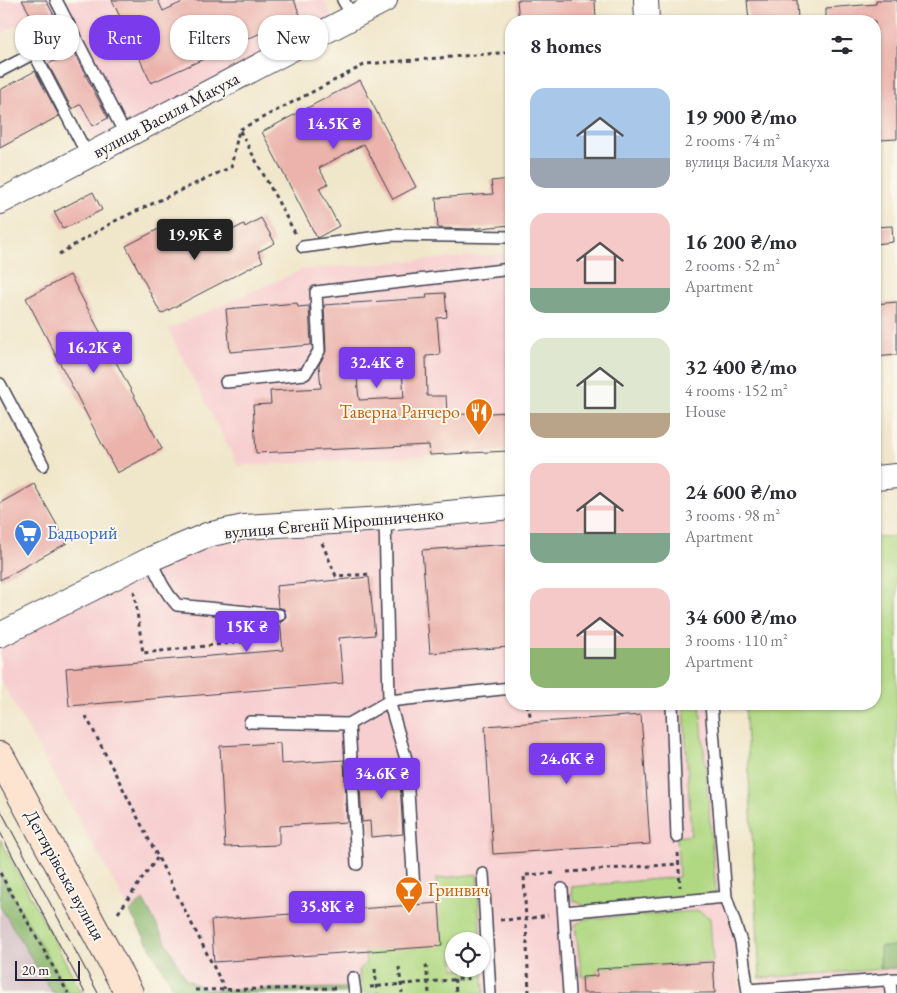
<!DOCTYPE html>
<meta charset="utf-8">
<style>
:root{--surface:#fff;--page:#f2f2f3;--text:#2b2b33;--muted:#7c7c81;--accent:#7c3aed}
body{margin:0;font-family:"EB Garamond",serif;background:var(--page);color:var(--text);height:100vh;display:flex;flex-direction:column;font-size:19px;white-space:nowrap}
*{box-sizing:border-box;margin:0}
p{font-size:16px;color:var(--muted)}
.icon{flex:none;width:28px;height:28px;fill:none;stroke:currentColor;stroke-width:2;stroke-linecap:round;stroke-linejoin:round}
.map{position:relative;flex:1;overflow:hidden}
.side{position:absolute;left:505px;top:15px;width:376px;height:695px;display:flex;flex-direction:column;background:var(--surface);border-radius:20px;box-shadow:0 1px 4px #0004}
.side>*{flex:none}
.top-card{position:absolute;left:15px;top:15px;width:415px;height:45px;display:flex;gap:10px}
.fabs{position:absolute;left:445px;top:932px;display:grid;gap:10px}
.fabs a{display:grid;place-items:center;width:45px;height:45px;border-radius:50%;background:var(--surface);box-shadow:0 1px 4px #0004;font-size:25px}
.scale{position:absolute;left:15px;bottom:12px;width:65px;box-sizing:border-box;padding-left:5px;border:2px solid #22223b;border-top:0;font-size:14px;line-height:18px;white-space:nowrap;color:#22223b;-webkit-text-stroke:4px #fbf7ec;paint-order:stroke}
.price{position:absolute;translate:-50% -42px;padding:0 11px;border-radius:5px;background:var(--accent);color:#fff;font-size:16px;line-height:32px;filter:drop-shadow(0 1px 2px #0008)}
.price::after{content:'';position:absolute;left:50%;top:30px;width:15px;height:11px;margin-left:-8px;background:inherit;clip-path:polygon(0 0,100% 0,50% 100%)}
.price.on{background:#222;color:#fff}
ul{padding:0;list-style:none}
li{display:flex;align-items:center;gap:15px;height:125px;padding:0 25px}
li span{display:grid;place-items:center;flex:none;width:140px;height:100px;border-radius:15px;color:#555}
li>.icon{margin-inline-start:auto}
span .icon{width:60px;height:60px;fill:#fffc;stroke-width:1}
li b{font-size:21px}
h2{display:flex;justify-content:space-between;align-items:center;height:60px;padding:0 25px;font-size:21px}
.chip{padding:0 18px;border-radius:20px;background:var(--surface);box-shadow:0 1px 4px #0004;font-size:18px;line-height:45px}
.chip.on{background:var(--accent);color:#fff}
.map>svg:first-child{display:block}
.built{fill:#f7cfd0;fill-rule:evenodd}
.industrial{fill:#d2bdc5}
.green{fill:#b0d882;stroke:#697d5e}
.forest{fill:#8cb870;stroke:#576d56}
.building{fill:#ebb3ac;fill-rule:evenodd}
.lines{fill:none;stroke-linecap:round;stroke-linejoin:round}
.service-casing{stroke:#413f50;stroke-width:14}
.minor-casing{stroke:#413f50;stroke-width:26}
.secondary-casing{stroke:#413f50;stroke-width:30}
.path{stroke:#413f50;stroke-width:3;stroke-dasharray:4 4;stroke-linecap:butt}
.service{stroke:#fff;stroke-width:11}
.minor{stroke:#fff;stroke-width:24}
.secondary{stroke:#fde4d0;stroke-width:28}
.tram{stroke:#22223b;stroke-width:1}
.labels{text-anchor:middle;stroke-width:4;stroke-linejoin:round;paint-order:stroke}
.street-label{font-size:18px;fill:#22223b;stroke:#fbf7ec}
.food-label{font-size:18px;fill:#c56008;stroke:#fbf7ec;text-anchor:end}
.shop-label{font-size:18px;fill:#366cbe;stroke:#fbf7ec;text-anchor:start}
</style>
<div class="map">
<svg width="897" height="993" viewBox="0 0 897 993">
<rect width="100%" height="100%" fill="#fbf7ec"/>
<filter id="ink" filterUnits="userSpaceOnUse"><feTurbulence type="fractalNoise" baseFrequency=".02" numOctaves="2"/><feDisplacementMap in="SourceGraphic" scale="10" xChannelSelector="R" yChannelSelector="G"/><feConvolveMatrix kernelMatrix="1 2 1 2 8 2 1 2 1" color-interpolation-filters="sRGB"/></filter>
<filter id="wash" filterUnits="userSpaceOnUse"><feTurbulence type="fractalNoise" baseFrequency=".0096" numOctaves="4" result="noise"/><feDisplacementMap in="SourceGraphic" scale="20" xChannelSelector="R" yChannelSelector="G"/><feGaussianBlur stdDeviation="1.12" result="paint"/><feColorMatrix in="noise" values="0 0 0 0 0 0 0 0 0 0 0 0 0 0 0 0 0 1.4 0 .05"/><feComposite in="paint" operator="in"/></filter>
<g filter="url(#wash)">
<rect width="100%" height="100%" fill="#f0e6ca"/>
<!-- built -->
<path class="built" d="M0 0H324L332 17 96 144 27 21 0 34Z
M511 253V451L238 466 168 329 302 270Z
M511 518V704H716L731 901 740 993H176L0 679V643L135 574 213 543 245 538ZM454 941H481V969H454Z
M897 968V993H761L760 978Z"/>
<!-- industrial -->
<path class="industrial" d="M0 906 53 993H0Z"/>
<!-- green -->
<path class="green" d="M897 536V968L760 978 745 704H875V537Z
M684 704H700L716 893 585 906 573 900 571 887 679 877 677 837 691 835Z
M0 839 82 993H68L0 873Z
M477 874 481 941H454V969H481V946L484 993H361L359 970 366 963 365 951 439 903 436 879Z
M699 911 710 918 713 962 597 969V976L582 977 575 925 585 919Z"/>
<!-- forest -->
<path class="forest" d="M0 873 68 993H53L0 906Z
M143 900 186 979 207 990 346 988V993H176L130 912Z
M897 946V968L880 969V947Z"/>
<g id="blocks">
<!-- building -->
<path class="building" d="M22 0H46L108 118 93 126 81 104 72 109 48 64 56 60Z
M112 0H158L163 11 187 0H294L300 15 151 83Z
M517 0H595L596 21H519Z
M747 0H797L798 21H749Z
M876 0H897V139L880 140V131H875V21H826V8L876 4Z
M35 71 59 116 0 148V90Z
M360 80 416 187 393 199 364 144 319 168 328 184 319 188 339 226 317 238 262 132Z
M511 179V225L470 229 438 228 436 198 493 194 491 181Z
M93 192 102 210 63 229 54 212Z
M261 218 275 243 258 252 263 261 161 314 126 246 170 223 180 242 189 237 195 249 244 224 245 227Z
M892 226 893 242 875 244V227Z
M70 275 162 449 117 473 26 298Z
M445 293 447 317 437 318 440 355 426 356 427 396H446L447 415 511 412V438H507L508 451 430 455 429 445 256 453 253 405 271 404 270 391 321 388 319 365 326 351 324 305 427 298 426 294ZM401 354 404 398 359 400 355 357Z
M897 302V355L875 357V304Z
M297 303 298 307 309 306 311 345 230 352 226 309Z
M34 484 67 543 0 580V503Z
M511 544V631H508L509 647 430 653 422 550Z
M369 577 375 635 339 638 343 683 69 706 66 668 283 650 280 622 285 620 286 615 284 609 278 607 276 586Z
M641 715 650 844 493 854 485 726Z
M280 743 281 764 344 760 347 822 279 826V845L225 847 220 746Z
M399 766 403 834 371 837 370 821 362 822 359 769Z
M439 903 442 946 214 962 211 920Z
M713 962 715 993H583L582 977 597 976V969Z"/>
</g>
</g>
<g filter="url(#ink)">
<use href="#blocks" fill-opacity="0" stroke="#413f50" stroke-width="1"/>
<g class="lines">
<!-- service casing -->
<g class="service-casing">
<path id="service" d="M56 0 126 136
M343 0 353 17
M0 71 34 53 88 156
M303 247 393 235 511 237
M226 382 305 374 319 351 316 292 511 269
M0 384 43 465
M385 519 389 701 406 759 414 889
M151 559C157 577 164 591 177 605L279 615
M672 704 677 837
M711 704 726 897 741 942 748 993
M250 722 349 724
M357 864 349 724 389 701 511 688
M483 874 490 993
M562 889 569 993
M564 912 726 897
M353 978 355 993
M890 979 891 993
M748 990 897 979"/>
</g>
<!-- minor casing -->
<g class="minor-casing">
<path id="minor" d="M646 0 647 21
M0 202 385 0
M875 478 897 476
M0 635 151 559 207 535 244 527 385 519 511 507"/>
</g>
<!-- secondary casing -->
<g class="secondary-casing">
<path id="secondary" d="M0 756 129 993"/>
</g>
<!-- path -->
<path class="path" d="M240 131 295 233
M59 254 115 221 231 167 239 130 366 64 511 52
M322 543 336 576 372 574
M134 591 143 653 277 638
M527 704 531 718
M86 716 225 989
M678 853 680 887
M567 872 678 864
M0 873 68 993
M118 913 157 858
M500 920 526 919 548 915
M453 963 456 993
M426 965 429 993
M399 967 402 993
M375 969 377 993
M370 987 473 978
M195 990 339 988
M529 993 524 875 556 873"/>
<!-- service -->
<use href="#service" class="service"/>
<!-- minor -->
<use href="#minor" class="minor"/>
<!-- secondary -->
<use href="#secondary" class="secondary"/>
<!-- tram -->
<path class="tram" d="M0 809 98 993
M0 832 85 993"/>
</g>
</g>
<!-- icons -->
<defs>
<g id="restaurant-pin" transform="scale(1.4375)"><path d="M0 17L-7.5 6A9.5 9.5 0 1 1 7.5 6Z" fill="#e8710a" stroke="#fbf7ec"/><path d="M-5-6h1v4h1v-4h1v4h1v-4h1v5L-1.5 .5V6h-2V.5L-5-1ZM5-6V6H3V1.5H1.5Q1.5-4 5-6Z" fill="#fff"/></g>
<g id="supermarket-pin" transform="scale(1.4375)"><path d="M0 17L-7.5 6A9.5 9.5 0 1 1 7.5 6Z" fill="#3f7fe0" stroke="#fbf7ec"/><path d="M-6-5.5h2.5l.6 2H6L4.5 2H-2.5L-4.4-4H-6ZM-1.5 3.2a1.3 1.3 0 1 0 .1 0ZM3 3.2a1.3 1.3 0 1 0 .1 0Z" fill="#fff"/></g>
<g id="bar-pin" transform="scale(1.4375)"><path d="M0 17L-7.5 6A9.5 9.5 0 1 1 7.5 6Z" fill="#e8710a" stroke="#fbf7ec"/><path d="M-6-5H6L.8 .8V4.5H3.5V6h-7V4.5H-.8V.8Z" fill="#fff"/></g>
</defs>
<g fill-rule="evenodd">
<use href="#restaurant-pin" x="479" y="412"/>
<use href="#supermarket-pin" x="28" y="533"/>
<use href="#bar-pin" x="409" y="890"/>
</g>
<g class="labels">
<!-- street labels -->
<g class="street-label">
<text transform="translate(166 115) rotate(-28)" y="6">вулиця Василя Макуха</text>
<text transform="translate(334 523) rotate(-5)" y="6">вулиця Євгенії Мірошниченко</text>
<text transform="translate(65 875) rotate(61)" y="6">Дегтярівська вулиця</text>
</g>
<!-- food labels -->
<g class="food-label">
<text x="460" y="418">Таверна Ранчеро</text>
<text x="428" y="896" text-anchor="start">Гринвич</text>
</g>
<!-- shop labels -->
<g class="shop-label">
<text x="47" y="539">Бадьорий</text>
</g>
</g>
</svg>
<div class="fabs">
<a><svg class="icon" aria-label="locate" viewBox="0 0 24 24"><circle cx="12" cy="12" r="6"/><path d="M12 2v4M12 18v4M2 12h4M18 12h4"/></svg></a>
</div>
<div class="scale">20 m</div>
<b class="price" style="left:334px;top:150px">14.5K ₴</b>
<b class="price on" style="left:195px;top:261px">19.9K ₴</b>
<b class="price" style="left:94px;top:374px">16.2K ₴</b>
<b class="price" style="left:377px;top:389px">32.4K ₴</b>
<b class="price" style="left:247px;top:653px">15K ₴</b>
<b class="price" style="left:567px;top:785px">24.6K ₴</b>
<b class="price" style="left:382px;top:800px">34.6K ₴</b>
<b class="price" style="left:327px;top:933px">35.8K ₴</b>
<div class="top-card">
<a class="chip">Buy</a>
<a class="chip on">Rent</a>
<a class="chip">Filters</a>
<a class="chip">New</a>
</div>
<section class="side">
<h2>8 homes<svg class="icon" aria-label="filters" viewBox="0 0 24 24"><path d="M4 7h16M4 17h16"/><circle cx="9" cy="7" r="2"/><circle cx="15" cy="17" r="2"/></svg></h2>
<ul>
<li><span style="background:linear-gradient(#a9c7e8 70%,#9aa5b1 0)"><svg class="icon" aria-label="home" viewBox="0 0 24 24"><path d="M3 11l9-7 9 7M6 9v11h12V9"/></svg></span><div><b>19 900 ₴/mo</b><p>2 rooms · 74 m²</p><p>вулиця Василя Макуха</p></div></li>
<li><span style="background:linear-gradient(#f6c9c9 75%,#7fa58c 0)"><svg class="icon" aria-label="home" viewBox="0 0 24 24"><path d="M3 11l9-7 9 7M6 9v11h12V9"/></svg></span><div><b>16 200 ₴/mo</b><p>2 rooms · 52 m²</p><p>Apartment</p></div></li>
<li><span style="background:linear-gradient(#dfe7d0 75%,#b9a48a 0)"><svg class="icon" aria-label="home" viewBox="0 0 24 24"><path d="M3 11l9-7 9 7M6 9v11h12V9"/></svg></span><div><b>32 400 ₴/mo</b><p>4 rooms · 152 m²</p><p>House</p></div></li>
<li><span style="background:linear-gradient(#f6c9c9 70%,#7fa58c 0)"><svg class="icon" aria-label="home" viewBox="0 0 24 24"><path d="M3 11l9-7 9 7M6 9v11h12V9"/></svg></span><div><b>24 600 ₴/mo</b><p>3 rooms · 98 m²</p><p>Apartment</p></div></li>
<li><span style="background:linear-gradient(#f6c9c9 60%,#8fb573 0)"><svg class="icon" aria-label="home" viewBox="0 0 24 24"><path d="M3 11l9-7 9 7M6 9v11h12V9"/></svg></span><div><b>34 600 ₴/mo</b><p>3 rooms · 110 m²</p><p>Apartment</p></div></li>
</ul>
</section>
</div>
